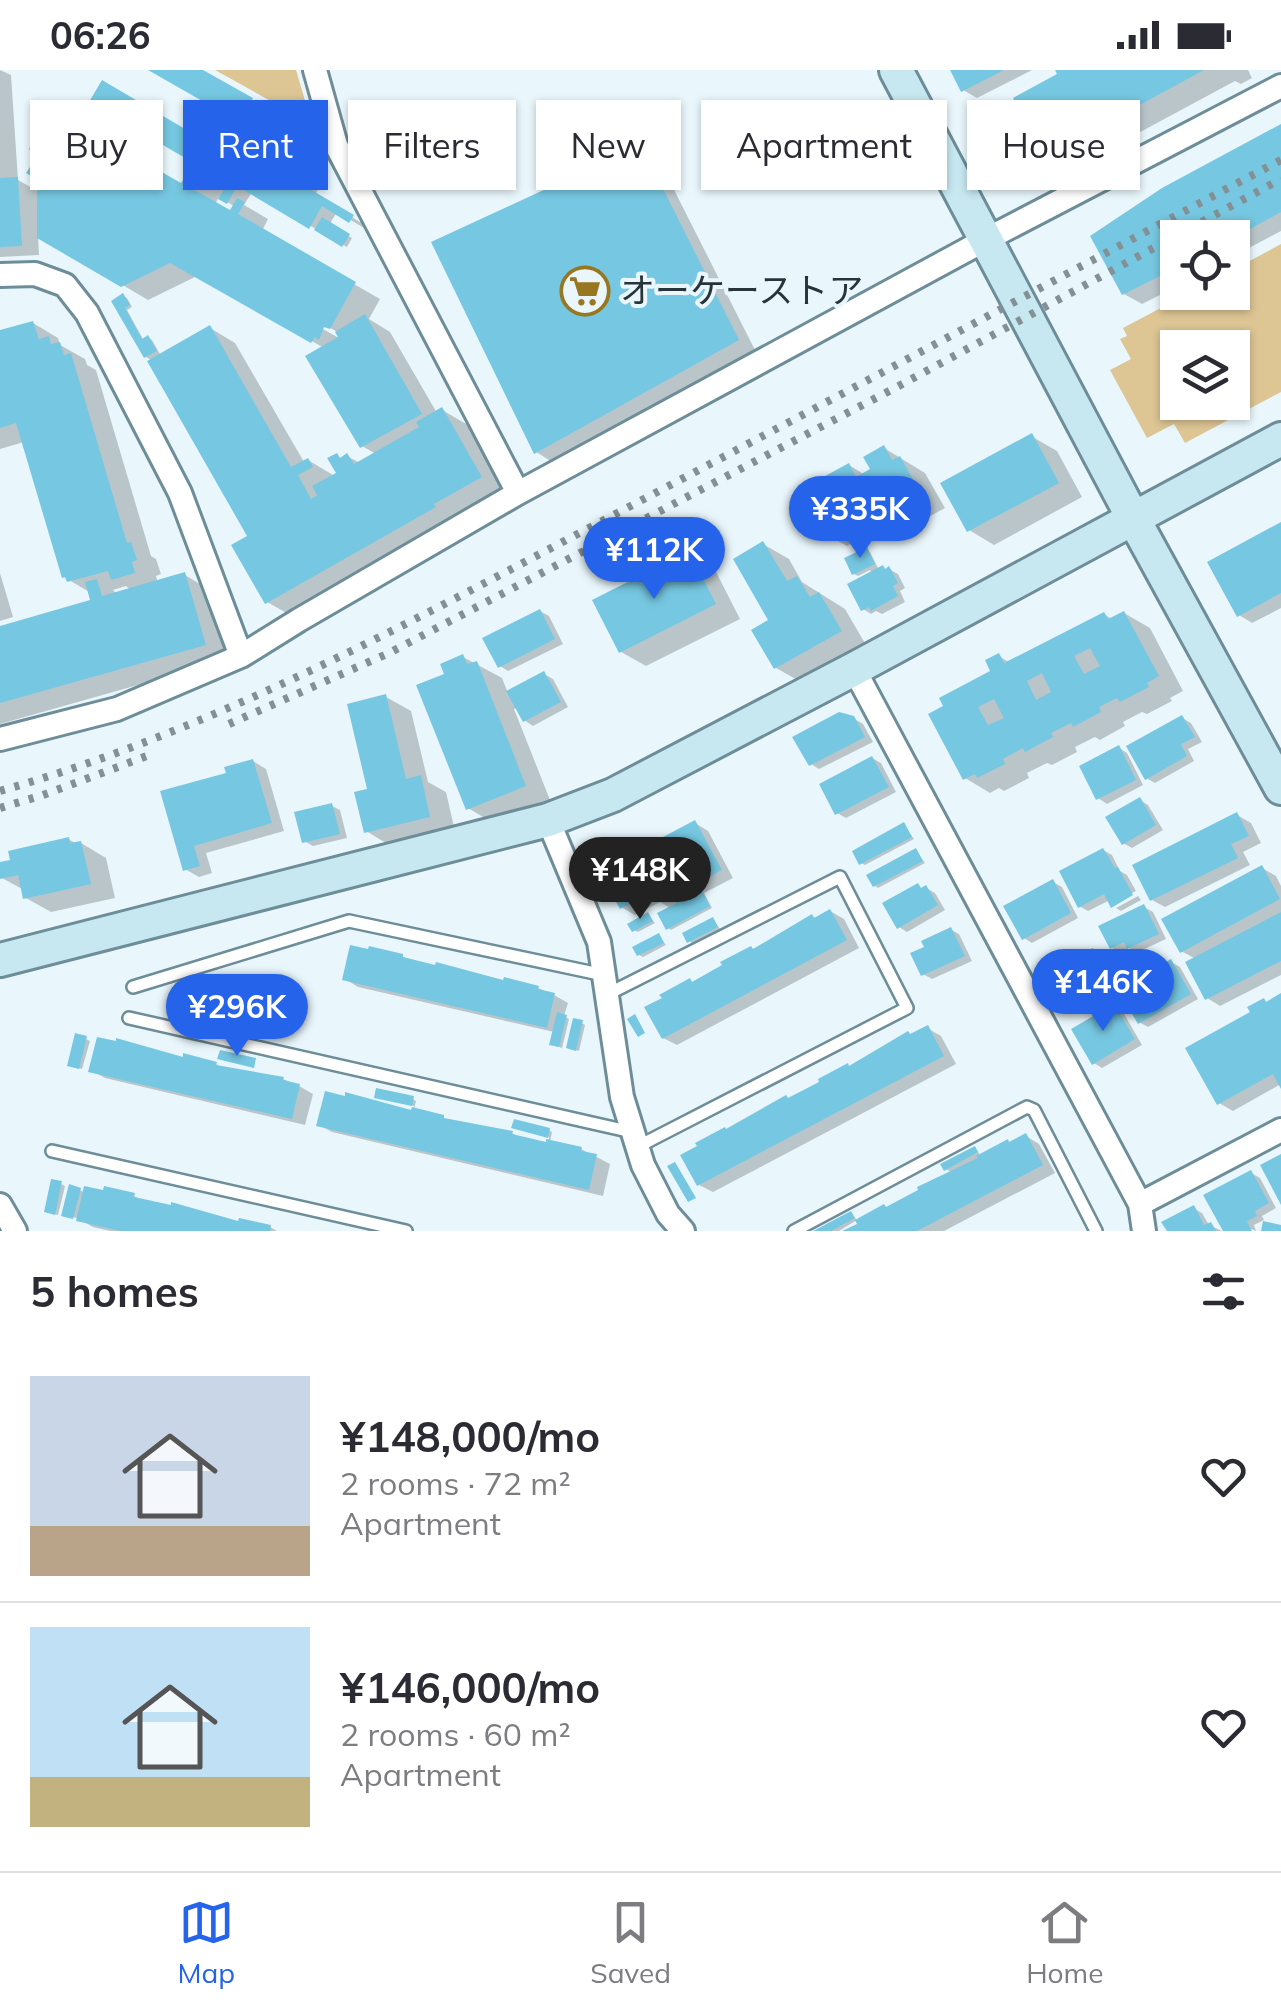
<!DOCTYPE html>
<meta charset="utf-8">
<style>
:root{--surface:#fff;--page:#f2f2f3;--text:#2b2b33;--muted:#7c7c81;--line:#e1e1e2;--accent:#2563eb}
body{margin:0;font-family:Mulish,"Noto Sans JP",sans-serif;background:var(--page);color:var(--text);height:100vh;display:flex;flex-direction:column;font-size:38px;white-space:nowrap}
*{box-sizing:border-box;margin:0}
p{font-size:32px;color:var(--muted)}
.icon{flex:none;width:55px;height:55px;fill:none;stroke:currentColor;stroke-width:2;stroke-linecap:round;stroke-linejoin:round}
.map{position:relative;height:1161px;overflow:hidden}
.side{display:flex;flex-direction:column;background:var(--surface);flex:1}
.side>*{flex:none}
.top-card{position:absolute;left:30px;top:30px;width:1222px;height:90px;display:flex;gap:20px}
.controls{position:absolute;left:1160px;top:150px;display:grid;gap:20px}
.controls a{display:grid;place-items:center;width:90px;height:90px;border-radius:0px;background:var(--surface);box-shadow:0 2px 8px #0004;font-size:50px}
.price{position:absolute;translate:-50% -85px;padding:0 22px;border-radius:35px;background:var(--accent);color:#fff;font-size:32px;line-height:65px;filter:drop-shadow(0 2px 5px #0008)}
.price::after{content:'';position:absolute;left:50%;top:60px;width:30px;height:22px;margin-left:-15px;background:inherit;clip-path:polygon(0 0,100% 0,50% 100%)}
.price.current{background:#222;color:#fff}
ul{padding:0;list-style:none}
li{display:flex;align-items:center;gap:30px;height:250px;padding:0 30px}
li+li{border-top:2px solid var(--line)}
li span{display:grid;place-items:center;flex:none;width:280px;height:200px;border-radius:0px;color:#555}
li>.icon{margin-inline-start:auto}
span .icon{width:120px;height:120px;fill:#fffc;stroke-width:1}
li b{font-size:42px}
h2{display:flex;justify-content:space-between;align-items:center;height:120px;padding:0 30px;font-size:42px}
.chip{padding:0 35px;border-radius:0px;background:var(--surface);box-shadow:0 2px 8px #0004;font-size:35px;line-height:90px}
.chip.current{background:var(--accent);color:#fff}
.status{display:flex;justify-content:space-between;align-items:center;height:70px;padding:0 50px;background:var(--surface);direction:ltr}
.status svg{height:28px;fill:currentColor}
.menu{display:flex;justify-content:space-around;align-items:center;height:140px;border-top:2px solid var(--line);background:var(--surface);font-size:28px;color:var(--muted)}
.menu a{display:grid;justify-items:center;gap:5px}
.menu .current{color:var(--accent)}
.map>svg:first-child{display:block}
.green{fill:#ddc594;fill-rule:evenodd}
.shadow{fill:#0003;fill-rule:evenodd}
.building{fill:#76c7e1;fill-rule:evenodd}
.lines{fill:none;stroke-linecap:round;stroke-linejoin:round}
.lane-casing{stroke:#6d8d98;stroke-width:16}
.street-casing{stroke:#6d8d98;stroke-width:28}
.secondary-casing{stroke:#6d8d98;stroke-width:38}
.lane{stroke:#fff;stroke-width:11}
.street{stroke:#fff;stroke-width:22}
.secondary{stroke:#c7e8f1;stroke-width:32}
.rail{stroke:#839095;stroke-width:8;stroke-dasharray:5 10;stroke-linecap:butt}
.labels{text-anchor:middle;stroke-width:8;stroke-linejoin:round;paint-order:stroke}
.poi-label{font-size:35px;fill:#273439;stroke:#e9f7fc;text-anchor:start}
</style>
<div class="status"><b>06:26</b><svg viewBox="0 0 49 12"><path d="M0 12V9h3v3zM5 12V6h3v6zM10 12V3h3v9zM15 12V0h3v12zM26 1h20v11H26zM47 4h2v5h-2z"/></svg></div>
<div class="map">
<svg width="1281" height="1161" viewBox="0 0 1281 1161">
<rect width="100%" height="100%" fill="#e9f7fc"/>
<!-- green -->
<path class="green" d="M215 0H296L312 54Z
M1281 174V322L1185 373 1174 354 1147 368 1110 300 1131 289 1120 269 1127 266 1123 258 1189 223 1232 222 1233 200ZM1178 278H1232V332H1178Z"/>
<!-- shadow -->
<path class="shadow" d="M0 0 11 5 18 110 39 122 182 116 192 100 226 120 232 112 93 31 103 13 242 95 251 92 288 93 292 85 326 106 315 125 365 155 364 158 337 142 329 155 352 168 347 177 252 122 244 135 268 149 262 161 380 229 369 249 390 262 437 343 442 340 468 355 506 422 292 546 267 532 250 467 153 291 146 287 114 231 123 226 127 228 132 237 127 240 144 271 148 268 152 270 161 286 210 258 235 273 304 392 308 390 333 405 339 404 337 385 342 389 347 386 360 393 376 384 362 376 324 278 197 206 148 230 38 165 39 185 0 187ZM219 127 234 136 231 143 215 134ZM315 249 339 263V268L312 253Z
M153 0H198L260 35 249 55Z
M952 0H1032L977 28 963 20Z
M1058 0H1248L1252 8 1241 14 1235 11 1079 95 1080 98 1074 101 1048 87 1061 5Z
M1281 56V161L1232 187V168H1178V216L1142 234 1124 224Z
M640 77 658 88 755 280 554 393 536 382Z
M33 253 58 268 60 275 85 289 87 295 96 300 151 486 156 489 161 504 156 506 158 513 185 505 210 520 230 589 0 654V558L94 532 91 523 64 507 24 372 0 379V263ZM126 516 131 520 117 524 113 520Z
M1031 366 1057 381 1082 427 994 475 969 460Z
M884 378 925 403 945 438 903 461 888 453 847 476 821 462 849 395 865 405 874 400Z
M1281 455V538L1252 553 1239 545Z
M763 474 789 489 802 512 845 539 866 575 801 612 776 598Z
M867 480 870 482 879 500 889 499 898 504 905 518 900 521 905 532 882 544 876 541 871 544 863 539 872 504 870 500 858 506 854 504Z
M689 484 714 498 740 549 646 596 621 582Z
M0 503 13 547 0 551Z
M540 541 549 546 563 574 508 601 500 596Z
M1124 543 1150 558 1183 621 1170 628 1172 631 1147 644 1142 642 1123 652 1125 656 1100 670 1095 667 1075 677 1077 682 1052 695 1047 693 1027 703 1029 708 1004 721 999 718 990 723 965 708 931 645 994 603 999 586 1010 593 1104 544 1113 550Z
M463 587 502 608 508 623 544 604 553 609 568 637 533 656 524 650 518 637 514 639 550 730 493 753 468 738 447 605Z
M386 627 411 641 428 712 446 722 455 761 391 776 366 761 370 721Z
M853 648 863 654 873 672 819 699 811 694Z
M1182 648 1191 653 1202 672 1188 679 1194 691 1155 713 1146 708Z
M1119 678 1127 683 1143 715 1107 734 1098 728Z
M872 688 881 693 896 722 846 748 837 743Z
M253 691 266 699 284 761 206 783 212 803 199 807 185 799 163 723 229 704Z
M1140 730 1148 735 1163 760 1132 778 1123 773Z
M332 736 340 740 347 768 313 776 304 771Z
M1237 745 1251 753 1261 773 1243 782 1250 795 1165 837 1152 830Z
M695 753 708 761 733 808 704 823 712 838 671 860 668 858 672 839 660 832 635 845 621 837Z
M904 755 914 769 865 795 861 793Z
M68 769 77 774 81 773 106 788 115 828 51 842 26 828 24 820 2 808 0 795Z
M1103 780 1112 785 1120 801 1127 805 1136 821 1114 833V837L1110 830 1088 841 1079 836Z
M916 781 925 793 878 818 875 816Z
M1262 798 1276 806 1281 816V905L1220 936 1207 928 1196 889 1181 881Z
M1053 812 1062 817 1078 848 1032 873 1024 868Z
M926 818 935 823 945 840 907 862 899 857Z
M1138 826 1141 830 1121 841 1116 838Z
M1144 837 1153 842 1166 869 1138 882 1129 878 1120 882 1112 878Z
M830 841 844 849 859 878 677 975 663 968 694 914 812 846 817 849Z
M648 845 655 853 638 862 634 860Z
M713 849 720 859 692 873 689 871Z
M950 859 959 864 972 891 932 909 923 904Z
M659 866 666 875 643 887 639 885Z
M1093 881 1102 886 1116 914 1070 936 1061 931 1075 883 1081 886Z
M402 886 412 892 504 913 538 918 554 925 568 933 564 946 569 949 562 978 555 976 554 962 358 917 345 909Z
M1171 892 1180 897 1198 929 1148 957 1139 952Z
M1281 926V1014L1233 1041 1219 1033 1264 930 1268 933Z
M1114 937 1123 942 1142 975 1102 998 1094 993Z
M582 953 585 955 579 981 572 979Z
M927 958 941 966 956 994 713 1122 699 1115 789 1030Z
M86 969 90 971 82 999 73 997Z
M184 990 216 994 224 998 283 1009 299 1016 313 1024 305 1055 105 1008 91 1000Z
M380 1028 413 1029 416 1031 414 1040 450 1052 512 1063 522 1069 548 1075 549 1067 517 1059 549 1060 552 1062 550 1072 581 1079 610 1094 603 1126 332 1062 319 1055 413 1044 414 1036Z
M1026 1066 1039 1074 1055 1103 944 1161H847L951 1102 946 1099 975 1078 981 1086Z
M1251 1103 1260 1108 1276 1138 1262 1146 1264 1150 1254 1155 1256 1161 1244 1156 1242 1161H1226Z
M61 1114 65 1116 58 1145 50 1143Z
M80 1120 85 1123 134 1126 145 1132 240 1154 270 1157 277 1161H110L93 1157 77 1148 68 1146Z
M1193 1138 1202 1143 1209 1155 1222 1161H1169Z
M851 1144 857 1150 839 1161H819Z"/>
<!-- building -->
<path class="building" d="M148 0H203L253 28 239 52Z
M950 0H1004L961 22Z
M1055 0H1204L1055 81 1056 84 1046 89 1013 28 1057 4Z
M102 10 236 89 223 110 89 32Z
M51 39 181 113 191 97 200 102 191 118 230 140 237 128 245 132 238 144 356 212 330 259 324 257 319 270 315 267 311 273 170 193 121 217 37 168V115L30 112 33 107 26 103 38 85 29 79Z
M1281 54V142L1233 168H1178V197L1122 225 1090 166 1162 118Z
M259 73 287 90 291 82 315 96 303 115 354 145 349 153 322 136 309 159 237 116 227 134 218 129 245 85 250 89Z
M641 75 739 270 534 384 431 172Z
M18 107 22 176 0 177V108Z
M322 147 350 164 342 177 314 160Z
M123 223 130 235 125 238 142 269 148 265 157 281 144 288 111 231Z
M365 244 422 344 360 378 305 286 338 267 335 262Z
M33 251 39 269 49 266 51 274 60 272 64 285 71 283 127 473 131 472 137 490 132 492 135 503 111 510 108 501 67 512 65 507 62 508 16 353 0 358V260Z
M210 255 291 397 308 388 313 397 298 405 311 429 317 425 312 416 336 403 327 388 337 383 340 388 347 383 354 394 419 357 416 352 442 337 482 407 434 434 436 437 265 534 231 475 247 466 147 291Z
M1032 363 1059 413 967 462 940 413Z
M884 375 892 390 900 386 921 424 876 448 869 436 819 464 796 422 849 393 856 407 870 399 863 387Z
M1281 452V523L1237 547 1207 492Z
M763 471 787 511 797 506 810 527 819 522 842 561 774 599 751 560 768 550 733 489Z
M867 477 875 494 852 505 844 488Z
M689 481 716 534 619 583 592 530Z
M883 495 885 499 889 496 898 513 893 516 898 526 871 541 869 537 861 541 847 514Z
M185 502 206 575 0 633V556L90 530 85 512 97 509 102 526Z
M540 539 555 569 498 598 482 568Z
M1124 541 1159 606 1147 613 1149 617 1120 632 1117 628 1099 637 1101 642 1073 657 1071 653 1051 663 1053 667 1025 682 1023 678 1003 689 1005 694 977 708 975 704 963 710 928 644 943 636 939 628 990 601 985 590 999 583 1004 593 1104 542 1108 549ZM1090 578 1100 596 1084 604 1074 586ZM1042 603 1051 622 1036 630 1027 611ZM994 629 1004 648 988 655 978 637Z
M463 584 467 594 477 591 526 716 466 740 416 615 444 604 440 594Z
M544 601 561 632 523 652 506 621Z
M386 624 406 709 421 705 430 747 364 763 354 722 367 719 347 634Z
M839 642 854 646 865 667 809 696 792 667Z
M1182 645 1195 667 1181 674 1187 686 1145 710 1126 676Z
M1119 675 1136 710 1096 730 1079 696Z
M872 686 889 717 835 745 819 714Z
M253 689 272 753 194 776 200 796 183 801 160 721 226 703 224 697Z
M1140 727 1156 755 1122 775 1105 747Z
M332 733 340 764 302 773 294 742Z
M1237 742 1249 766 1231 774 1238 788 1150 831 1132 795Z
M695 750 722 800 658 833 652 822 620 839 599 801Z
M904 752 912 767 859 795 852 781Z
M69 767 70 773 81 771 91 814 23 829 18 805 0 809V792L10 790 8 781Z
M916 778 923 791 873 817 866 805Z
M1103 778 1115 798 1118 797 1133 825 1111 838 1104 824 1078 838 1059 801Z
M1262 795 1280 829 1180 883 1161 849Z
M1053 809 1071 843 1022 870 1003 836Z
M918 813 921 818 926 815 938 835 897 859 882 833Z
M702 820 710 836 666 860 657 843Z
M1144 834 1159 864 1127 879 1124 872 1110 879 1098 856Z
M830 839 847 870 662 969 644 937 662 928 659 925 690 908 692 912 722 895 720 892 751 876 753 879 812 844 814 848Z
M648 842 653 851 632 862 627 854Z
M1281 842V891L1205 930 1185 892Z
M713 847 718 857 687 873 682 863Z
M951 857 965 886 921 906 910 883 924 877 921 871Z
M659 863 664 873 637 886 632 877Z
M350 875 368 879 369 876 403 884V887L435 895 436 892 503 910 504 907 539 916 538 919 555 923 547 958 342 910Z
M1093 878 1108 909 1059 933 1042 896 1076 880 1078 885Z
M1171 889 1191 924 1138 954 1118 920Z
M1281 923V1019L1273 1004 1217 1035 1185 978 1250 942 1247 937 1264 928 1266 932Z
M1114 934 1135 969 1092 995 1071 959Z
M557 942 567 945 559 977 549 975Z
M635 944 645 963 638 967 627 949Z
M573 948 583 950 576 981 566 978Z
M928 955 944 986 697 1116 680 1085 697 1076 695 1073 725 1057 726 1059 786 1025 788 1028 819 1012 818 1009 848 993 849 996 908 961 910 964Z
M75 963 87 966 79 999 67 996Z
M97 967 116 971V968L183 987V983L217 992 216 995 284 1007 283 1010 300 1014 292 1049 88 1002Z
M220 980 256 988 254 998 217 989Z
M376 1018 414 1026 412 1036 374 1028Z
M325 1021 345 1026V1022L411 1040 412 1037 444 1045V1048L513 1061 512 1064 546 1072V1069L582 1077 581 1081 597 1084 589 1120 316 1056Z
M514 1049 550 1058 548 1068 511 1058Z
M1026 1063 1043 1095 917 1161H842L857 1154 855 1150 884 1134 886 1137 918 1120 917 1117 978 1088 976 1086 1008 1069 1009 1072Z
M975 1076 978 1082 944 1101 940 1094Z
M1281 1084V1135L1260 1095Z
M675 1092 696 1128 688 1132 667 1096Z
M1251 1100 1269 1133 1255 1141 1257 1146 1247 1151 1252 1161H1223L1203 1125Z
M51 1109 62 1111 55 1145 44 1142Z
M69 1114 81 1118 73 1149 61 1146Z
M84 1116 103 1120 104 1116 135 1123 134 1127 171 1135V1132L238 1151 239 1148 271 1155 270 1161H121L76 1151Z
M1194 1135 1204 1155 1211 1152 1216 1161H1167L1161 1152Z
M851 1141 855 1148 831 1161H813Z
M1263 1151 1281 1155V1161H1261Z"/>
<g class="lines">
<!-- lane casing -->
<g class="lane-casing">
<path id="lane" d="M133 917 349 851 604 905
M608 924 840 807 907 938 637 1077
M129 948 632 1062
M52 1081 406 1161
M794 1161 1027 1037 1034 1040 1096 1161"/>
</g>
<!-- street casing -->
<g class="street-casing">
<path id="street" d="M315 0 336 75 518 423
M0 205 35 204 65 215 87 243 180 423 241 586
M854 599 1140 1134 1144 1161
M0 669 117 639 241 586 299 550 518 423 985 170 1281 16
M548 750 599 872 622 1027 643 1095 668 1144 683 1161
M1140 1134 1281 1060
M0 1135 15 1161"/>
</g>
<!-- secondary casing -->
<g class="secondary-casing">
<path id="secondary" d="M896 0 1133 448 1281 718
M0 890 548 750 613 725 854 599 1281 369"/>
</g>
<!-- lane -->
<use href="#lane" class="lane"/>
<!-- street -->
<use href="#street" class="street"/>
<!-- secondary -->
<use href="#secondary" class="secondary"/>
<!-- rail -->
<path class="rail" d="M229 654 389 583 895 318 1281 109
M0 721C214 660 411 552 606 449 832 330 1056 209 1281 90
M0 738 43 725 155 683"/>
</g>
<!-- icons -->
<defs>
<g id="supermarket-ring" transform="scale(2.5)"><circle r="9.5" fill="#e9f7fc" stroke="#997620" stroke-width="1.5"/><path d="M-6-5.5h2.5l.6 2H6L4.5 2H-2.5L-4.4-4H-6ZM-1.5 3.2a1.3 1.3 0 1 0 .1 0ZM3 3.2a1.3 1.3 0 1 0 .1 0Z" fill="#997620"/></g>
</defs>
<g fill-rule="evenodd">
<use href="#supermarket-ring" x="585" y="221"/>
</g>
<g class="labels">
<!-- poi labels -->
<g class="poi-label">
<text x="620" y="233">オーケーストア</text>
</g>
</g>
</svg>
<div class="controls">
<a><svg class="icon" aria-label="locate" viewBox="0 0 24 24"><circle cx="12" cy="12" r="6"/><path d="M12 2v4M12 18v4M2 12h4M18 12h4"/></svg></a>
<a><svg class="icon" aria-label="layers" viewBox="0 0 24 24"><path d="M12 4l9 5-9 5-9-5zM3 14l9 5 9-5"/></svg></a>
</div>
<b class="price" style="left:860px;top:491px">¥335K</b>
<b class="price" style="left:654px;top:532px">¥112K</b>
<b class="price current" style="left:640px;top:852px">¥148K</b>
<b class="price" style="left:1103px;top:964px">¥146K</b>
<b class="price" style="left:237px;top:989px">¥296K</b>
<div class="top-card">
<a class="chip">Buy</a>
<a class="chip current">Rent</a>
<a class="chip">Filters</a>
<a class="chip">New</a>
<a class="chip">Apartment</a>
<a class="chip">House</a>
</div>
</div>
<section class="side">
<h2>5 homes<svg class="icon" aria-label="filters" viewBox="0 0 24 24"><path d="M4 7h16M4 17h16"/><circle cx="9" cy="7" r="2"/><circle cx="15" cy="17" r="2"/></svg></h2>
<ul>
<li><span style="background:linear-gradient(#c9d6e8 75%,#b9a48a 0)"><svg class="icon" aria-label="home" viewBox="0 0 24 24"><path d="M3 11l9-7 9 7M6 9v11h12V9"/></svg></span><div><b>¥148,000/mo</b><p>2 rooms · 72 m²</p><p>Apartment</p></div><svg class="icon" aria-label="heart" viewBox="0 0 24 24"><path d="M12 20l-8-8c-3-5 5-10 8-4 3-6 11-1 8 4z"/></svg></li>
<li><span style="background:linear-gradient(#bfe0f5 75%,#c2b280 0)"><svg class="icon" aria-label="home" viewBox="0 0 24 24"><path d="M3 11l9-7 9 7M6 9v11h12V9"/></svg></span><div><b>¥146,000/mo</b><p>2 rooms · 60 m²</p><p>Apartment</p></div><svg class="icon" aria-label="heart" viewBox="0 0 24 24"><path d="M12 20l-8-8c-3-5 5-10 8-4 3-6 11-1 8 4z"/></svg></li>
</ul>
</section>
<nav class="menu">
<a class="current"><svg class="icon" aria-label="map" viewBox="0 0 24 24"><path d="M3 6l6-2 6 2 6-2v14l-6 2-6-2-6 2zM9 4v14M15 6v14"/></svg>Map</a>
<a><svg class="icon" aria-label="saved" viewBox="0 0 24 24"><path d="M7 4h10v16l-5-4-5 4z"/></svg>Saved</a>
<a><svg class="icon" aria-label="home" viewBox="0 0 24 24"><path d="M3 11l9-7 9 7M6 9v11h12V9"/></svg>Home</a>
</nav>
